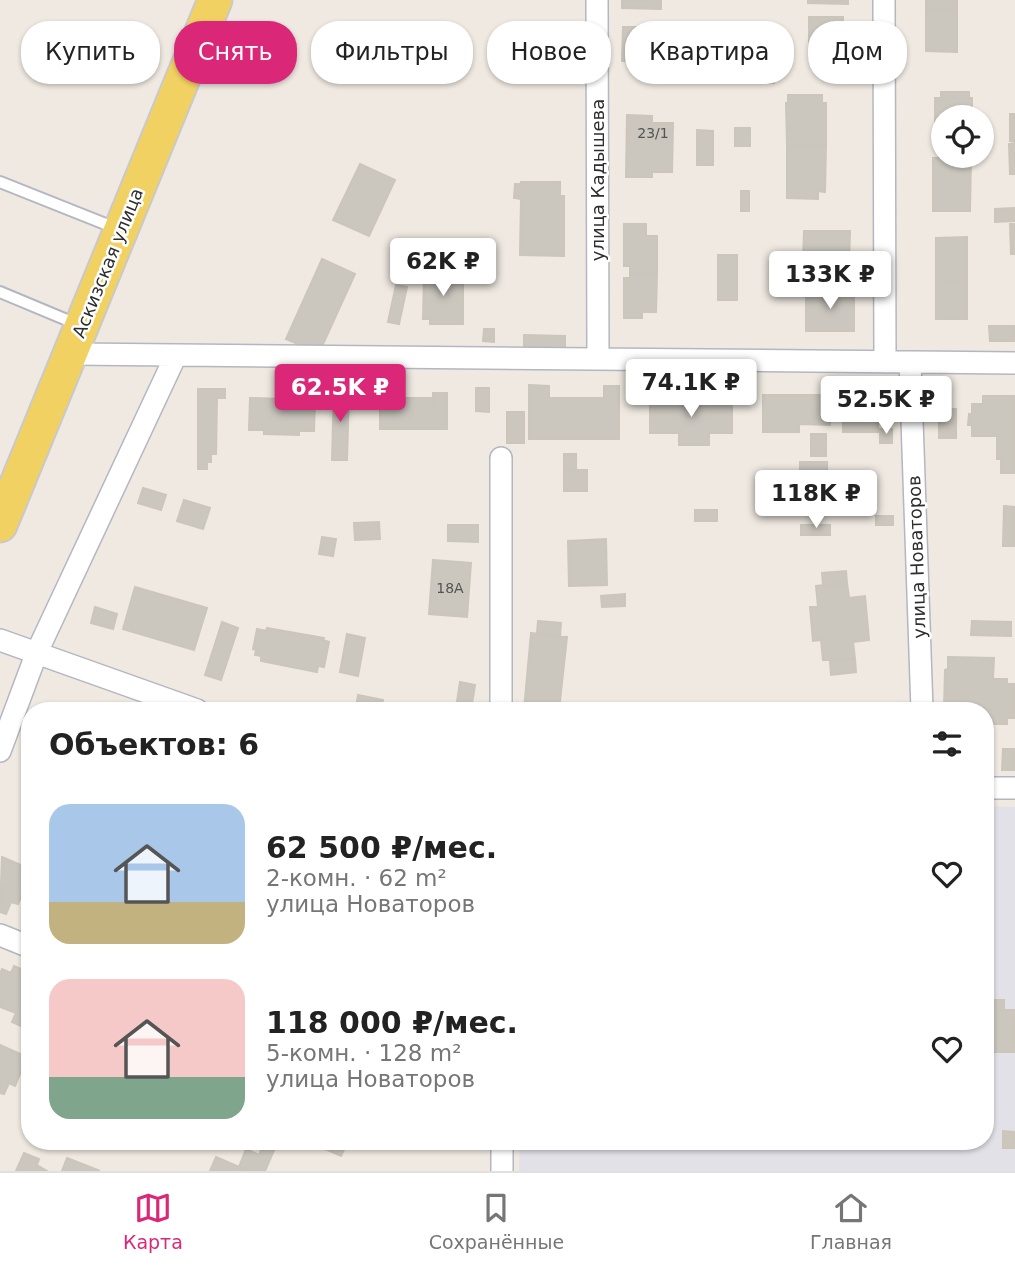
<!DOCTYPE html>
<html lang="ru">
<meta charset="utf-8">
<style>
:root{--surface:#fff;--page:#f2f2f2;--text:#222;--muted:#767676;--line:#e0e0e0;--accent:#db2777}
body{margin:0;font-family:"DejaVu Sans",sans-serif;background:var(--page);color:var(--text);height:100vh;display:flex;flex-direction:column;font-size:26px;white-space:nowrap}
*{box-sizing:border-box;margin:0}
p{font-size:23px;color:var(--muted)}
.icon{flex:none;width:38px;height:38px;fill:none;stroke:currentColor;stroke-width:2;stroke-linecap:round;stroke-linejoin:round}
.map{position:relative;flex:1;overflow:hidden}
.drawer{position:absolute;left:21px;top:702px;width:973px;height:448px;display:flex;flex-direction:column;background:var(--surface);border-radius:28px;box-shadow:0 2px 5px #0004}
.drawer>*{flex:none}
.guide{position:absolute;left:21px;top:21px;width:973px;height:63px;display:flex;gap:14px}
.buttons{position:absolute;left:931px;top:105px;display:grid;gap:14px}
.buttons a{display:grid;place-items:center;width:63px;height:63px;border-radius:50%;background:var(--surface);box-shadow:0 2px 5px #0004;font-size:35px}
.price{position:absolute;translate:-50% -60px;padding:0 16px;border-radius:7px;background:#fff;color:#222;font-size:23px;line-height:46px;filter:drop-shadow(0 2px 4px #0008)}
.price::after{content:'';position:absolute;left:50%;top:42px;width:21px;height:16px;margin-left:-10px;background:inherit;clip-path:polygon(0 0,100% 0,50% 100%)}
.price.selected{background:var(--accent);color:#fff}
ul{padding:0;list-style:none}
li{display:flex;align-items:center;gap:21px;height:175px;padding:0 28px}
li span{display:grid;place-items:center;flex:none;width:196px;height:140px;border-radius:21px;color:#555}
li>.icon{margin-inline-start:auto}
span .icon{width:84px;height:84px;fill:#fffc;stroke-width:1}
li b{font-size:30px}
h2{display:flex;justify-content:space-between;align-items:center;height:84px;padding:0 28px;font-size:30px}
.tag{padding:0 24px;border-radius:28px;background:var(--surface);box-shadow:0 2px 5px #0004;font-size:24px;line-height:63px}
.tag.selected{background:var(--accent);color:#fff}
.tabs{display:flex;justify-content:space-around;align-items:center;height:98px;border-top:2px solid var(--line);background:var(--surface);font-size:19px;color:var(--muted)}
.tabs a{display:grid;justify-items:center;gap:4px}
.tabs .selected{color:var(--accent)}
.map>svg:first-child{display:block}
.industrial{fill:#e3e1e8}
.building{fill:#cbc7bf;stroke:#cbc5ba;stroke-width:2}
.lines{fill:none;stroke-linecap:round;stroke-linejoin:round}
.lane-casing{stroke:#b4b7c1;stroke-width:14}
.street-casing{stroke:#b4b7c1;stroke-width:24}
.primary-casing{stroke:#c9c9c9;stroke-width:37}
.lane{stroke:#fff;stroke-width:10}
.street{stroke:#fff;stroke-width:21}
.primary{stroke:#f2d163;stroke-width:33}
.labels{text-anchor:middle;stroke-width:5;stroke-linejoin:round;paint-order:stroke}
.number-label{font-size:14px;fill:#555452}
.street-label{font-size:18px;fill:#2e2e2e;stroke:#fff}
</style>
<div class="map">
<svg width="1015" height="1171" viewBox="0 0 1015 1171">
<rect width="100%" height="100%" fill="#efe9e1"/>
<!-- industrial -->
<path class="industrial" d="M985 806 1015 807V1171H519L520 1141H985Z"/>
<!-- building -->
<path class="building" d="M622 0H661V9L622 8Z
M808 0H848V4L808 3Z
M926 0H957V10H926Z
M926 10H957V52L926 51Z
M809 17H843L842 58H809Z
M623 27H659L658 62 622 61Z
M744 71H774V83H744Z
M941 92H969V98H972V117H943V145H935V98H941Z
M788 95H822V103H826V145H787L786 103H788Z
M1010 114H1015V141H1010Z
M627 115 652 116V123H673L672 172H652V177H626Z
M735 128H750V146H735Z
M697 130 713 131V165H697Z
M1015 143V174H1010L1009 144Z
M787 145H826L825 192 818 191V199L787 198Z
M933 158H971L970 211H933Z
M360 164 395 180 369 236 333 220Z
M521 182H560V196H564V256L520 255 521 199 514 198 515 184H521Z
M741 191H749V211H741Z
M1015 208V221L995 222V209Z
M624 224H646V236H657V273H630V266H624Z
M1010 224H1015V254H1011Z
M804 231H850L849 262H803Z
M967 237V281H936V238Z
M718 255H737V300H718Z
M322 259 355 274 319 353 286 339Z
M424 273 463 274V324H430V319H423Z
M630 273H657L656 312H642V318H624V278H630Z
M936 281H967V319H936Z
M396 285 407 287 399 324 388 322Z
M806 292H854V331H806Z
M989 326H1015V341H990Z
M484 329H494V342L483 341Z
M524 335 565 336V348H524Z
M529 385 549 386V398H604V386H619V439H529Z
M334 388H349L347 460H332Z
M476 388H489V412L476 411Z
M198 389H225V398H217L216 454H211V462H207V469H198Z
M433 393H447V407H433Z
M374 394H389L388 407H374Z
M763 395H830V425L799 424V432H763Z
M843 395H878V432H843Z
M983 396H1015V473H1001V459H997V436H972V425H968L969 414H972V404H983Z
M250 398 315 400 314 431H299V435L264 434V430H249Z
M394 398H433V407H447V429H380V407H394Z
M650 399H732V433H709V445H679V433H650Z
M939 409H956V438H939Z
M507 412H524V443H507Z
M880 429H892V443H880Z
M811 434H826V456H811Z
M564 454H576V470H564Z
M800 462H827V479H800Z
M564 470H576V491H564Z
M576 470H587V491H576Z
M143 488 166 495 161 510 138 503Z
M184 500 210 508 203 529 177 521Z
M1004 506 1015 507V546H1003Z
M695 510H717V521H695Z
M876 516H893V525H876Z
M379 522 380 539 355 540 354 523Z
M448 525H478V542L448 541Z
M801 525H830V535H801Z
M322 537 336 539 333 556 319 554Z
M606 539 607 585 569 586 568 541Z
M433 560 471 563 467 617 429 614Z
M846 571 847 583 823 585 822 573Z
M847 583 849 598 865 596 869 640 853 642 855 659 823 660 821 640 813 641 810 607H818L816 586Z
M135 587 207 608 194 650 123 629Z
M625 594V606L602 607 601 596Z
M95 607 117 614 113 629 91 623Z
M538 621 561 623 560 636 537 633Z
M972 621 1011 622V636L971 635Z
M222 622 238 628 221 680 205 675Z
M267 628 324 638 323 640 329 642 324 667 318 666 317 672 261 661V656L255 655 256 650 253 649 257 629 266 631Z
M531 633 567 637 559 710H524Z
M347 634 365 638 358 676 340 672Z
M948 657 994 658 993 679H1007V684H1015V718H1007V724H993V737H986V748L985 710H944L945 670 948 669Z
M855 659 856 672 831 675 830 661Z
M460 682 475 685 471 710 456 708Z
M358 695 383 700 381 710 356 708Z
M1003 749H1015V770H1002Z
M2 857 30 869V876L18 904 11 902 6 914 0 912Z
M14 966 30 973V1030L12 1022 16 1013 0 1007V974L2 969 11 973Z
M985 1000H1004V1010H1015V1052H985Z
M0 1045 27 1057 15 1086 9 1083 4 1094 0 1093Z
M1003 1131 1015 1132V1148H1003Z
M265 1141H278L265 1171H248L239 1167 246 1149 259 1155Z
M328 1141H348L341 1156 325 1149Z
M24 1153 39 1159 37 1165 47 1171H16Z
M216 1157 239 1167 248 1171H210Z
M67 1158 100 1171H62Z"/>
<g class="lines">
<!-- lane casing -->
<g class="lane-casing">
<path id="lane" d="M0 182 118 229
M0 292 79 325"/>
</g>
<!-- street casing -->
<g class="street-casing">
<path id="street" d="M597 0 598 359
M884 0 885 362
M71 354 1015 363
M910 362 922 710
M501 458V710
M0 640 197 710
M0 751 37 652 176 355
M985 788H1015
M0 935 30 947
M502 1141V1171"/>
</g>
<!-- primary casing -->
<g class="primary-casing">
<path id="primary" d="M0 525 215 0"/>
</g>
<!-- lane -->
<use href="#lane" class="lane"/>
<!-- street -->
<use href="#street" class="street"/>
<!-- primary -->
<use href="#primary" class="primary"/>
</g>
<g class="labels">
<!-- number labels -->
<g class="number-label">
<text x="653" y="138">23/1</text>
<text x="450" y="593">18А</text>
</g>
<!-- street labels -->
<g class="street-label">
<text transform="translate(598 180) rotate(-90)" y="6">улица Кадышева</text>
<text transform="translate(108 263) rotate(-68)" y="6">Аскизская улица</text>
<text transform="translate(917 557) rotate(-92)" y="6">улица Новаторов</text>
</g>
</g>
</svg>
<div class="buttons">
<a><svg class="icon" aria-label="locate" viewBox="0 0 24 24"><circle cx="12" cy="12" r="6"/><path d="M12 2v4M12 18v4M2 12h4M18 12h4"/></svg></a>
</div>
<b class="price" style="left:443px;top:298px">62K ₽</b>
<b class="price" style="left:830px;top:311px">133K ₽</b>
<b class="price" style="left:691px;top:419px">74.1K ₽</b>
<b class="price selected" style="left:340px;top:424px">62.5K ₽</b>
<b class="price" style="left:886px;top:436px">52.5K ₽</b>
<b class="price" style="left:816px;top:530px">118K ₽</b>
<div class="guide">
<a class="tag">Купить</a>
<a class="tag selected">Снять</a>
<a class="tag">Фильтры</a>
<a class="tag">Новое</a>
<a class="tag">Квартира</a>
<a class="tag">Дом</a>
</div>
<section class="drawer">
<h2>Объектов: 6<svg class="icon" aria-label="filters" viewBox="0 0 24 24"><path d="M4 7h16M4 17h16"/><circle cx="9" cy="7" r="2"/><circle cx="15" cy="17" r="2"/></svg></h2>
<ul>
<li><span style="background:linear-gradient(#a9c7e8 70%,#c2b280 0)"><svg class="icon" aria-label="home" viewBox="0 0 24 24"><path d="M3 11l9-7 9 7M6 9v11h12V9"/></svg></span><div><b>62 500 ₽/мес.</b><p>2-комн. · 62 m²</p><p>улица Новаторов</p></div><svg class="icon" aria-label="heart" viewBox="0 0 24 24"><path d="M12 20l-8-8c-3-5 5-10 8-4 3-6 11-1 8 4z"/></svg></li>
<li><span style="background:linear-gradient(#f6c9c9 70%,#7fa58c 0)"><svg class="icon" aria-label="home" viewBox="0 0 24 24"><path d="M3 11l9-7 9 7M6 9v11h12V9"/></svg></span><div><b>118 000 ₽/мес.</b><p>5-комн. · 128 m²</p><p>улица Новаторов</p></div><svg class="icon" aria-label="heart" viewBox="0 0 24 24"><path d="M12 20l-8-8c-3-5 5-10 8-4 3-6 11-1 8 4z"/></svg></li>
</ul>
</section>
</div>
<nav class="tabs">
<a class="selected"><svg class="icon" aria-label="map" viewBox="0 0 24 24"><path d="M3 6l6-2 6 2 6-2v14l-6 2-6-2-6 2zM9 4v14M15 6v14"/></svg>Карта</a>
<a><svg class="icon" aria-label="saved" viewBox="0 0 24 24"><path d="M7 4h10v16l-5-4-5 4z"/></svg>Сохранённые</a>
<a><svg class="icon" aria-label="home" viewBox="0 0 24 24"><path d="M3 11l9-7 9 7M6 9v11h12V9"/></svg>Главная</a>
</nav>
